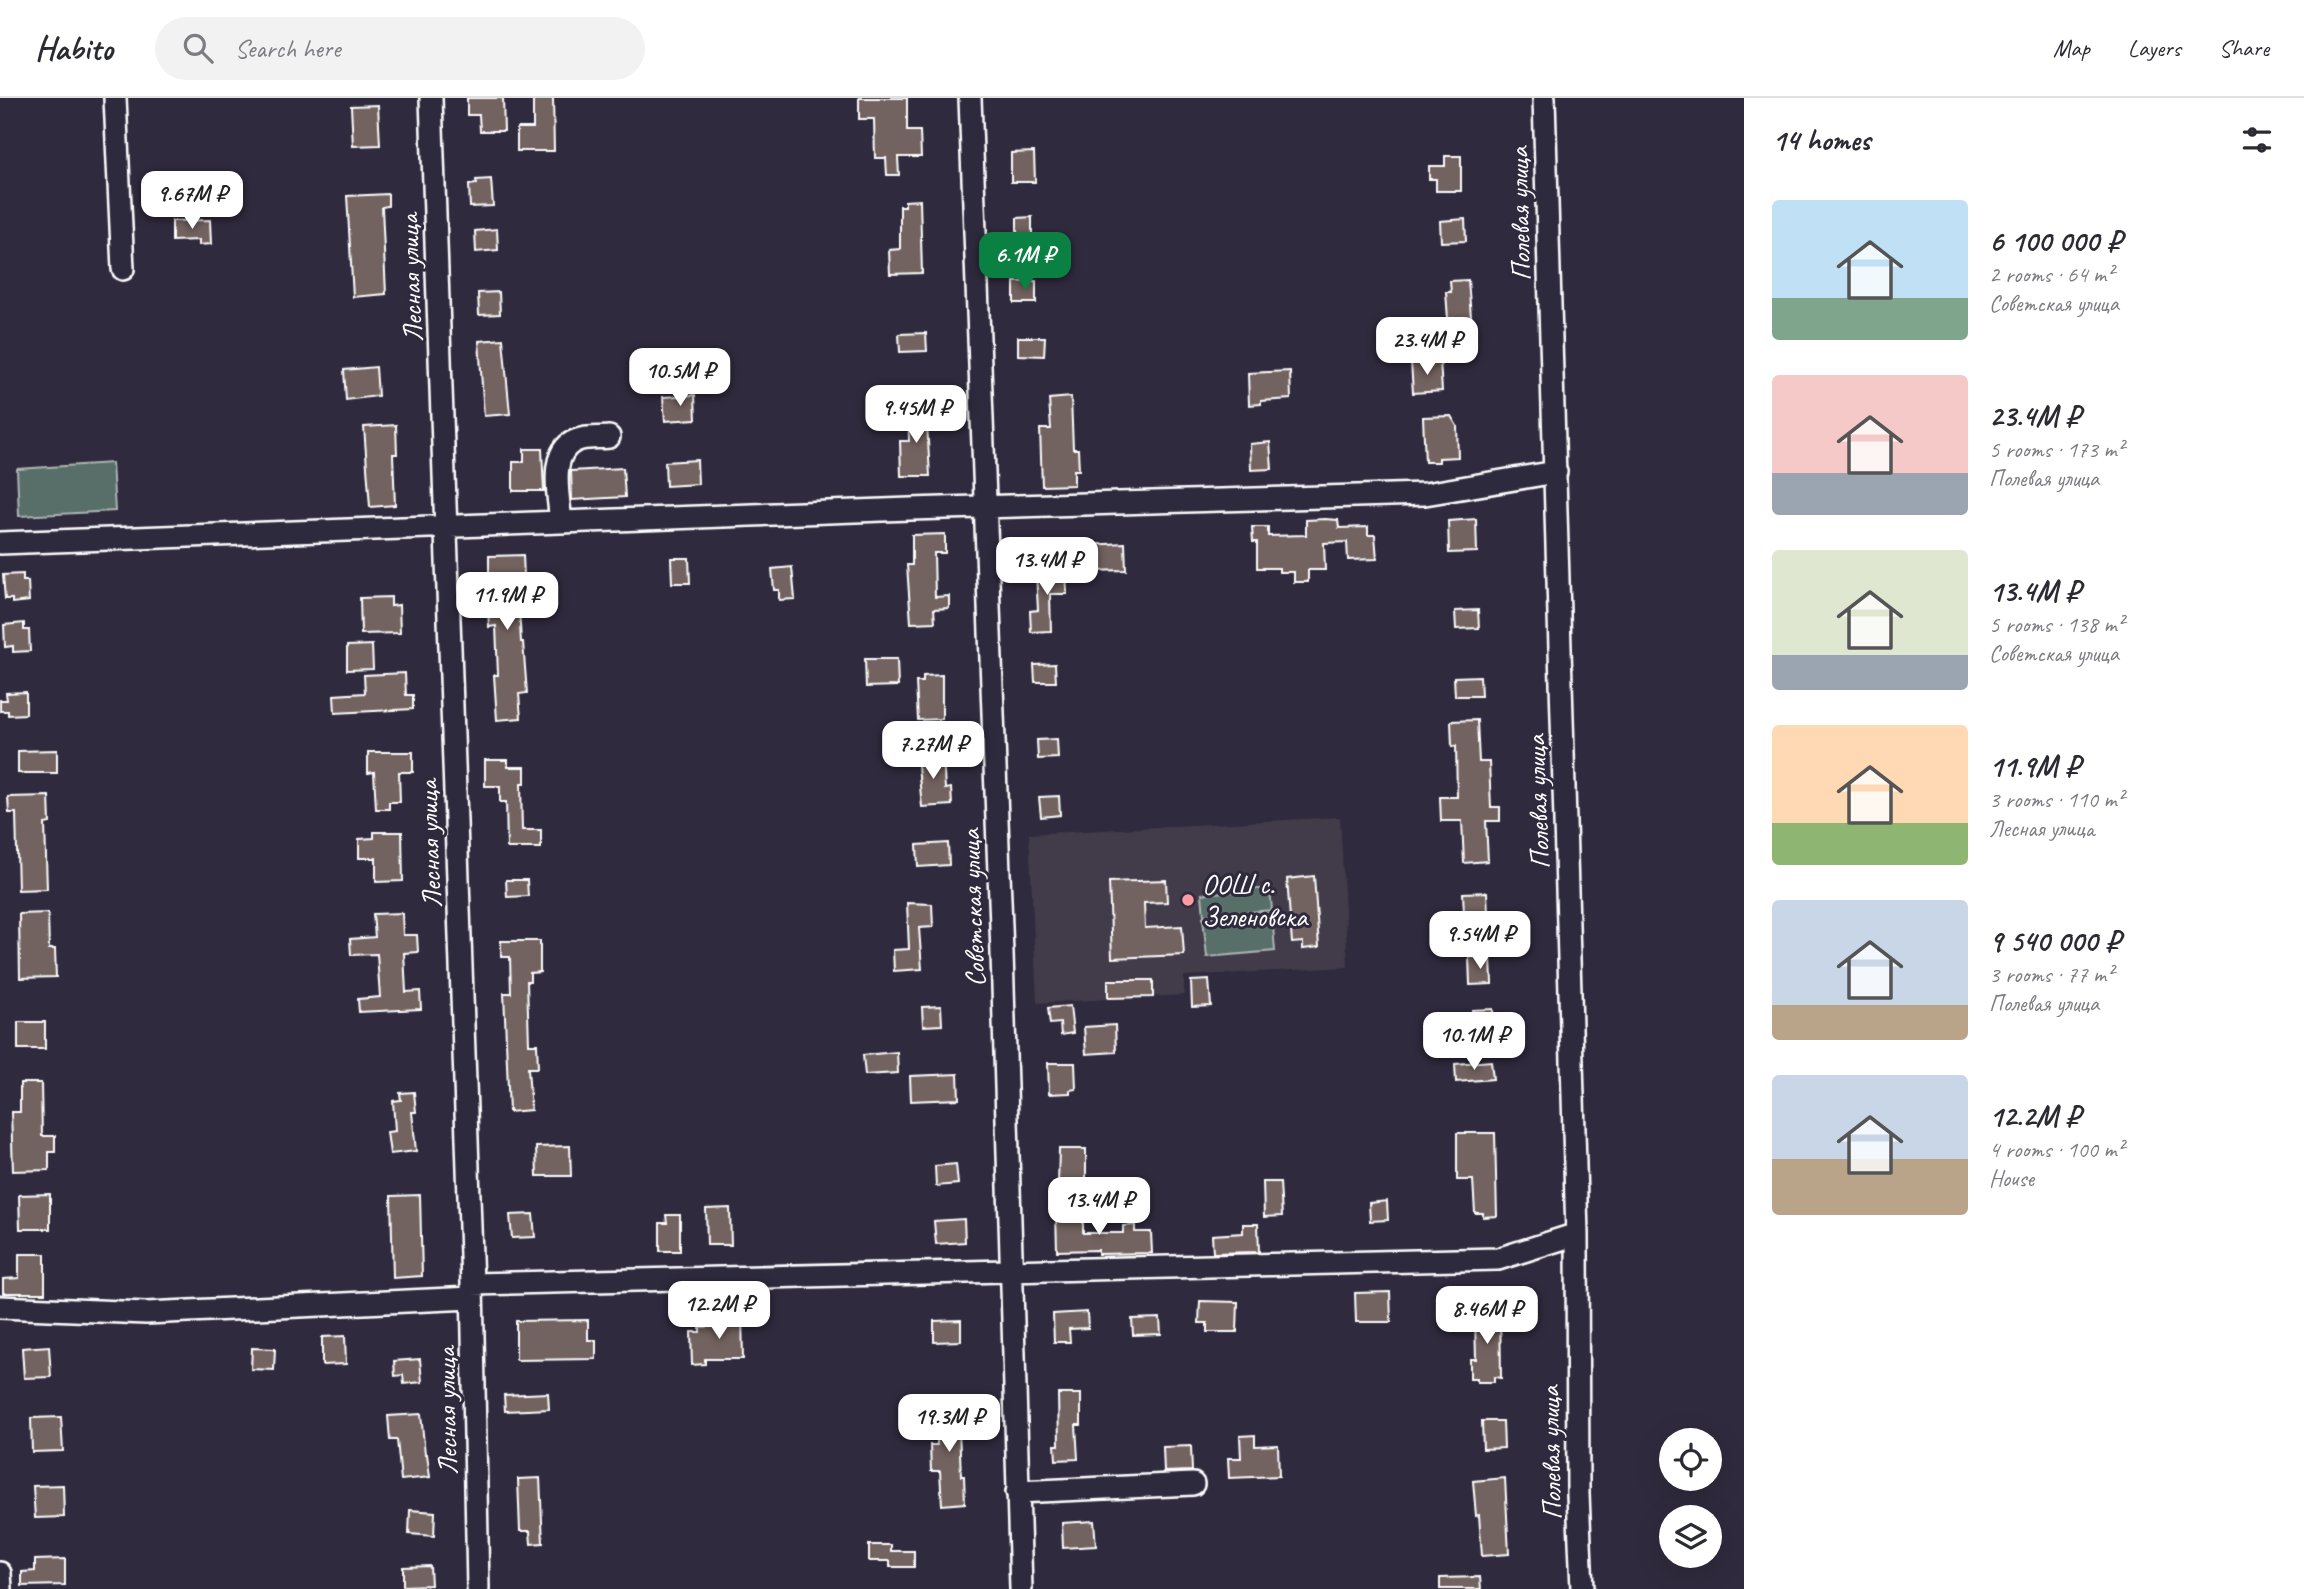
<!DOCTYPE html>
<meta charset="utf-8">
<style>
:root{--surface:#fff;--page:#f2f2f3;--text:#2b2b33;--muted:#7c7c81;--line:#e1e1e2;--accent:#0b8043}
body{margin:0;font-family:Caveat,sans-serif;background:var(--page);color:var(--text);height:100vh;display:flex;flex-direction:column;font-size:26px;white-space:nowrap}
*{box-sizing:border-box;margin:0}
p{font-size:23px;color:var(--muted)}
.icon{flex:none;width:38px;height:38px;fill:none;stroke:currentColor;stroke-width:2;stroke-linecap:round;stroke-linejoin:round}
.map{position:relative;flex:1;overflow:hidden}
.drawer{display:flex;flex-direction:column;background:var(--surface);width:560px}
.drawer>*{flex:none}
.buttons{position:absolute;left:1659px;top:1330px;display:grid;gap:14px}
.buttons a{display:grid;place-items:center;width:63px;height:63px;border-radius:50%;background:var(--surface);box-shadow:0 7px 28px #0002;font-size:35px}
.price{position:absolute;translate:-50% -60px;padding:0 16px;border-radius:14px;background:#fff;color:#222;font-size:23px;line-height:46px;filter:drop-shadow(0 2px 4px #0008)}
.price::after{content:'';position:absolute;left:50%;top:42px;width:21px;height:16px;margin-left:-10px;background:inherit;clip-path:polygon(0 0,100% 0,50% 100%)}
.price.active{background:var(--accent);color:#fff}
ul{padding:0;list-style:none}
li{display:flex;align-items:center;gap:21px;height:175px;padding:0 28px}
li span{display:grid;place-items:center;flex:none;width:196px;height:140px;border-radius:7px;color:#555}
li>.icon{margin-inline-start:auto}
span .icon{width:84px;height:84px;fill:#fffc;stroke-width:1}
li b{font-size:30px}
h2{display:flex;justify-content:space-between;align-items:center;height:84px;padding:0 28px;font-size:30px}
header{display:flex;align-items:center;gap:42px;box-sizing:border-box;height:98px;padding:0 35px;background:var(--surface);border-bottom:2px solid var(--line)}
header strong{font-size:33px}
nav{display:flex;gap:38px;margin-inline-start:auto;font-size:24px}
.search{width:490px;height:63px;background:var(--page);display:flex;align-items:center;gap:18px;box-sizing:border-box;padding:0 24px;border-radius:38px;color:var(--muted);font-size:26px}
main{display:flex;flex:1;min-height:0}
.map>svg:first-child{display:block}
.built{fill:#433b48}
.green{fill:#596e68;stroke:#acb6b4;stroke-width:2}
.building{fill:#736461;stroke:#fff;stroke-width:2}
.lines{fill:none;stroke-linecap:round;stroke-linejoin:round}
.minor-casing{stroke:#fff;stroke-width:26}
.minor{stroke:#2f2a3d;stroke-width:21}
.poi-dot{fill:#ff9aa2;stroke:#2f2a3d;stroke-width:2.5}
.labels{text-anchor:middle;stroke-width:6;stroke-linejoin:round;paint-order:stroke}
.street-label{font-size:28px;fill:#fff;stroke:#2f2a3d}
.poi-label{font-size:28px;fill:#fff;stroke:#2f2a3d;text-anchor:start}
</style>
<header>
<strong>Habito</strong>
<div class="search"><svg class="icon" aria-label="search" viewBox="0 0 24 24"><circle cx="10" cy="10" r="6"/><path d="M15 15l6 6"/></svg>Search here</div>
<nav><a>Map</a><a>Layers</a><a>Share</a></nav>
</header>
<main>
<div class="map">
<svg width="1744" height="1491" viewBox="0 0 1744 1491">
<rect width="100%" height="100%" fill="#2f2a3d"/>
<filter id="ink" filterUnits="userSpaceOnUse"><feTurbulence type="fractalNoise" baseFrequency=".0143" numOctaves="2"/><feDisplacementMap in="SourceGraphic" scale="14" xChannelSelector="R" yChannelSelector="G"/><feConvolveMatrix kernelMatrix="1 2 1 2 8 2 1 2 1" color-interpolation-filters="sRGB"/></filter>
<g filter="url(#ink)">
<!-- built -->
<path class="built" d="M1340 719 1348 869 1184 878V897L1037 905 1029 736Z"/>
<!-- green -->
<path class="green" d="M112 365 115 413 19 418 17 371Z
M1270 790 1272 812 1204 818 1202 796Z
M1272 815 1275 853 1207 859 1203 820Z"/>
<!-- building -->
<path class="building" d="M467 0H503L504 33H480L479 17H467Z
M533 0H553L554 53H517V30H533Z
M859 0H907V33H920L921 59H898L899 77H887L886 60H875L874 21H859Z
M378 7 380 47 353 48 351 8Z
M1034 54 1035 84H1011V55Z
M1445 58H1461V93H1436V81H1429V68H1445Z
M491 81 493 108 470 109 469 87 477 86 476 82Z
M388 96V108L382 109 386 196 353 199 347 98Z
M920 102 922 175 890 176 889 152 900 151V108H905V103Z
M1032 119V138L1017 139V120Z
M1465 121 1466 143 1441 144 1440 123Z
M210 122 211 146 199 147V142L172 143V123Z
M497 131 498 152 476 154 475 133Z
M1034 150H1047V171L1034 172Z
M1468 182 1471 219 1448 221 1446 194H1451L1450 183Z
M1036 183V205H1014V184Z
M499 194 500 216 479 217 478 195Z
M926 235 927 253 900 254 899 236Z
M1018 239H1045L1044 258 1018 257Z
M503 241 510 316 484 318 479 243Z
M1440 262 1442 293 1413 295 1411 264Z
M376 269 378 298 346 302 344 272Z
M1290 273 1291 301 1261 303V306L1249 307 1248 275Z
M695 297 696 321 665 323 663 299Z
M1071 299 1073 351H1078L1079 372H1074V387L1042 388 1040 331H1051L1049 301Z
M926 307 930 378H901L900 343H909L908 308Z
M1451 318 1457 328 1458 359 1439 360V364H1425L1423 319Z
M396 327 397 356H393L395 407 370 409 364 329Z
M1270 344 1272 371 1251 372 1250 346Z
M524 351H542L544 393H513V364H524Z
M697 362 698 386 666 388 665 364Z
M623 370 625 399 572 402 571 373Z
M1325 421 1338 422 1339 430 1368 429V437H1375L1377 461 1348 462 1347 444 1324 445 1325 472H1308V484H1294V474H1279V470H1257V444H1253L1252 429H1268V438L1306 437V422Z
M1476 421 1477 454 1449 455 1448 423Z
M945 436V455H934L935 499 949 498V510L934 511 935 524 911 525 907 467H912V437Z
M1125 445 1126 472 1088 473 1087 447Z
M523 457 524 479H519L520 492H518L521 544H523L527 595 519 596 521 620 497 622 494 577H498L496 528 489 529 487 493H484L483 477H489V458Z
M671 460H689L690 485H672Z
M1053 468H1066L1067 496H1050L1051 533 1031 534 1030 513 1038 512 1036 475H1053Z
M792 469 795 501 779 502V492H774L772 471Z
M23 476V483H28L29 503 12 505V501H5L3 477Z
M391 499V508L399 507 400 535 361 536 360 500Z
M1478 512 1479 530 1456 531 1455 513Z
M24 525V532H29L30 553 13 554V548L5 549 4 527Z
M372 547 373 571 347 572V548Z
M865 561H897L898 588 866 589Z
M1055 566 1056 584H1035L1034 567Z
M405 575 406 597H413V611L335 615 334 597 365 595 364 577Z
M942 577V621L918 622 916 584H923V578Z
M1480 578 1481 598H1455L1454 579Z
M26 594V616L8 617V613H0V602H7L6 595Z
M1477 622 1479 664H1489L1491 709H1500V723H1486L1488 763 1464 765 1462 723H1441L1440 699H1457L1456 648 1452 649 1451 623Z
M1057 641 1058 660 1038 661 1037 642Z
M57 652V675H18V653Z
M368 654H413V674H399L400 704H389V711H376L374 674 368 675Z
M943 656 945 691 951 690 952 707 922 709 917 657Z
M485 662H508V669H525V685H521L522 732H541V750H507L506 704H500V688H485Z
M49 698 50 725 45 726 47 791 18 792 16 715H9L8 699Z
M1059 698 1060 717 1041 719 1039 699Z
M374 734H402L403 783 376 784V760H359V741L374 740Z
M948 745 949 767 918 769 917 747Z
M1314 778 1319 849 1303 851V844L1292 845 1287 781Z
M506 782H527L528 798 507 799Z
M1166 782 1167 804 1144 805 1145 830 1182 828 1184 857 1112 860 1109 784Z
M1487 794 1488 815 1464 816 1463 795Z
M907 805 932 806 933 829 919 830 922 871 894 873 893 852 909 851Z
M48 815 49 851H55L56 879 20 880 19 816Z
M402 815 403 837H417L418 854 404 855 406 894 420 893 421 911 359 914 358 901 380 899 377 856 351 857 350 841 375 839 373 816Z
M501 843H540V874L530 875V883H527L529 946H537L538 970H528L531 1012 509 1014 504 895H511L510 859H501Z
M1491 858 1492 886 1470 887 1469 859Z
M1108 882H1153V899L1108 900Z
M1209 882 1211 908 1192 909 1191 883Z
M941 908 942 927 923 928 922 909Z
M1070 908 1073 935 1061 937 1060 925 1050 926 1048 910Z
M1493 911 1494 940 1474 941 1472 912Z
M18 924H45V951H18Z
M1115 927 1116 954 1086 956 1084 929Z
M897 954 898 975 865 977 863 957Z
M1491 963 1493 981 1456 984 1455 966Z
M1048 965H1075L1076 991 1070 992V995L1049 996Z
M958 976 959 1001 911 1003 910 978Z
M20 985H41L42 1038H55V1054H49V1072L13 1073 11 1014H20Z
M414 994 416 1014H412L416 1053 390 1056 387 1034 395 1033 393 1003 401 1002 400 995Z
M1457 1035H1495L1497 1118 1483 1119V1115H1475L1473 1082H1457Z
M570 1048 571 1078H537L536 1049Z
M1059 1051H1086V1087L1058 1086Z
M956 1066 958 1086 936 1088 935 1068Z
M1263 1084H1280L1282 1118 1264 1119Z
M50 1096V1131H20L19 1097Z
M420 1097 422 1178 393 1180 391 1098Z
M1387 1103 1388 1122 1370 1123 1369 1105Z
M730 1110 731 1147H707L706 1111Z
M1083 1113V1135H1123V1128L1135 1127V1134H1151L1152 1155 1098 1156V1152L1057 1153 1056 1114Z
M533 1116 535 1139 512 1140 510 1117Z
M666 1117H680V1153H660V1125H667Z
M964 1121 965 1144 936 1146 934 1123Z
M1243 1126H1258L1259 1154 1213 1155 1212 1137 1243 1135Z
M19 1156H45V1195H3V1181L19 1180Z
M1390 1194 1391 1224H1356L1355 1195Z
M1200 1203 1238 1204 1237 1234H1207V1225H1199Z
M1500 1206 1501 1280 1494 1279V1284H1477V1281H1470V1261H1476L1475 1219H1483L1482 1207Z
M1087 1214 1088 1230 1069 1231 1070 1244H1054L1053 1216Z
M723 1215H742L743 1261H705V1266L692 1267 691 1234H700V1229L723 1228Z
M1160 1220 1161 1236 1133 1237 1132 1221Z
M588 1222V1242H596V1261L516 1262V1223Z
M961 1222V1243L934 1244V1223Z
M345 1238 346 1266 322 1267V1239Z
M49 1248 51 1279 24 1280 22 1250Z
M252 1250 275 1251 274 1272 251 1271Z
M420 1261 422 1284 404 1286 403 1277 395 1278 394 1263Z
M548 1295 549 1311 505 1313 504 1297Z
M1058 1296H1081V1327H1076L1078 1361 1056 1362 1055 1347H1059Z
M937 1305H951V1310H963V1331H959L961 1378H964L965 1405 942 1407 940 1373H931L930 1347H937Z
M421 1316 425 1356H427L430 1379 401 1382 397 1342H390L388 1318Z
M61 1319 63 1353 32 1354 31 1320Z
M1482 1323H1503L1504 1350 1483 1351Z
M1255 1337V1348L1278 1347 1279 1378 1229 1380 1228 1360H1241L1240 1338Z
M1191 1348 1192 1373 1164 1374 1163 1349Z
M540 1380 543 1445 531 1446 530 1433H520L518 1381Z
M1505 1380 1509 1456 1482 1458 1479 1417 1476 1418 1473 1383Z
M63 1387 64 1419 35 1420 33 1388Z
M410 1412 435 1414 434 1438 409 1436Z
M1094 1423 1096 1448 1063 1450 1062 1425Z
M869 1447H891V1453H914V1469H890V1463H869Z
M65 1461V1487L22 1488V1474L35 1473V1462Z
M430 1468 431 1487 403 1488V1469Z
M1480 1479 1481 1491H1440V1480Z"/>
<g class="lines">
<!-- minor casing -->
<g class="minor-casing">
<path id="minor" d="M115 0 123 171
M431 0 472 1186 478 1491
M970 0 1002 855 1021 1491
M1544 0 1577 1136 1578 1396 1582 1491
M561 424C559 399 546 349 581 341 590 339 600 340 609 339
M0 445 910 411 1425 396 1556 374
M472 1186 1498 1161 1577 1136
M0 1209 146 1215 472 1200
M1017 1394 1193 1386
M0 1475 1 1491"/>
</g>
<!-- minor -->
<use href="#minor" class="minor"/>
</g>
</g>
<!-- markers -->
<circle class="poi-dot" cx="1188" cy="802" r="7"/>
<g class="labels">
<!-- street labels -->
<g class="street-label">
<text transform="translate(1519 116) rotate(-91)" y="10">Полевая улица</text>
<text transform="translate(410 180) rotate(-92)" y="10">Лесная улица</text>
<text transform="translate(1537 704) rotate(-92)" y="10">Полевая улица</text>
<text transform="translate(429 746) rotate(-92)" y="10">Лесная улица</text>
<text transform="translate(972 810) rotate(-92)" y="10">Советская улица</text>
<text transform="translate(446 1313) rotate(-91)" y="10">Лесная улица</text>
<text transform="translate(1550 1355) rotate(-91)" y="10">Полевая улица</text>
</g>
<!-- poi labels -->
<g class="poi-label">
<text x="1202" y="796">ООШ с.<tspan x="1202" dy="32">Зеленовска</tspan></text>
</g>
</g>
</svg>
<div class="buttons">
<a><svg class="icon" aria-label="locate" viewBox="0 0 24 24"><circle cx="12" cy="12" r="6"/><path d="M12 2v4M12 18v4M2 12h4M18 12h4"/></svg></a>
<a><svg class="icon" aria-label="layers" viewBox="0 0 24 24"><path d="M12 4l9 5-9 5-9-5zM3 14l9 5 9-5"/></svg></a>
</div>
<b class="price" style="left:192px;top:133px">9.67M ₽</b>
<b class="price active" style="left:1025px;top:194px">6.1M ₽</b>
<b class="price" style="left:1427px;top:279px">23.4M ₽</b>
<b class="price" style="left:680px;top:310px">10.5M ₽</b>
<b class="price" style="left:916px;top:347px">9.45M ₽</b>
<b class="price" style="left:1047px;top:499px">13.4M ₽</b>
<b class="price" style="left:507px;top:534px">11.9M ₽</b>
<b class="price" style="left:933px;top:683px">7.27M ₽</b>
<b class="price" style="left:1480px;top:873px">9.54M ₽</b>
<b class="price" style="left:1474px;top:974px">10.1M ₽</b>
<b class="price" style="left:1099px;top:1139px">13.4M ₽</b>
<b class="price" style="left:719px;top:1243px">12.2M ₽</b>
<b class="price" style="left:1487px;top:1248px">8.46M ₽</b>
<b class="price" style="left:949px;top:1356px">19.3M ₽</b>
</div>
<section class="drawer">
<h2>14 homes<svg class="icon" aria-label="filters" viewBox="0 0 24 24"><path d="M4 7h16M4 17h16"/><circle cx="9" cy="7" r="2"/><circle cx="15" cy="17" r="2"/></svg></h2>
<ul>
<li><span style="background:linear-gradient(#bfe0f5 70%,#7fa58c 0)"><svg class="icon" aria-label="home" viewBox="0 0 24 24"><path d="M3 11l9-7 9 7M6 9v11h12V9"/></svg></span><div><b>6 100 000 ₽</b><p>2 rooms · 64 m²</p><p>Советская улица</p></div></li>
<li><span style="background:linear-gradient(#f6c9c9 70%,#9aa5b1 0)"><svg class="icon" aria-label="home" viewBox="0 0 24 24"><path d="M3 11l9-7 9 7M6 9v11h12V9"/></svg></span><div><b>23.4M ₽</b><p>5 rooms · 173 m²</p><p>Полевая улица</p></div></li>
<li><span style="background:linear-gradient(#dfe7d0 75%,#9aa5b1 0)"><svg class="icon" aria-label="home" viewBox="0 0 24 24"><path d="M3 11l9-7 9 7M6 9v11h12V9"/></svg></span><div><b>13.4M ₽</b><p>5 rooms · 138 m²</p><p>Советская улица</p></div></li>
<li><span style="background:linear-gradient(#ffd9b3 70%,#8fb573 0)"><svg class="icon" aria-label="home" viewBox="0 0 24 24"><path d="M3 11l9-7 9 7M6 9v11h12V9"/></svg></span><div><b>11.9M ₽</b><p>3 rooms · 110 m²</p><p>Лесная улица</p></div></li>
<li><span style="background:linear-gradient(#c9d6e8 75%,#b9a48a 0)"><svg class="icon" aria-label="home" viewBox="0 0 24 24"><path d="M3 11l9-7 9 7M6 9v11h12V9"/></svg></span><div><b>9 540 000 ₽</b><p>3 rooms · 77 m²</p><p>Полевая улица</p></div></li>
<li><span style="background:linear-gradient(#c9d6e8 60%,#b9a48a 0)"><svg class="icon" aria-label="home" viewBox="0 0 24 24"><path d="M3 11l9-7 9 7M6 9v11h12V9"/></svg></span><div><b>12.2M ₽</b><p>4 rooms · 100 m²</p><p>House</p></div></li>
</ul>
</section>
</main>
